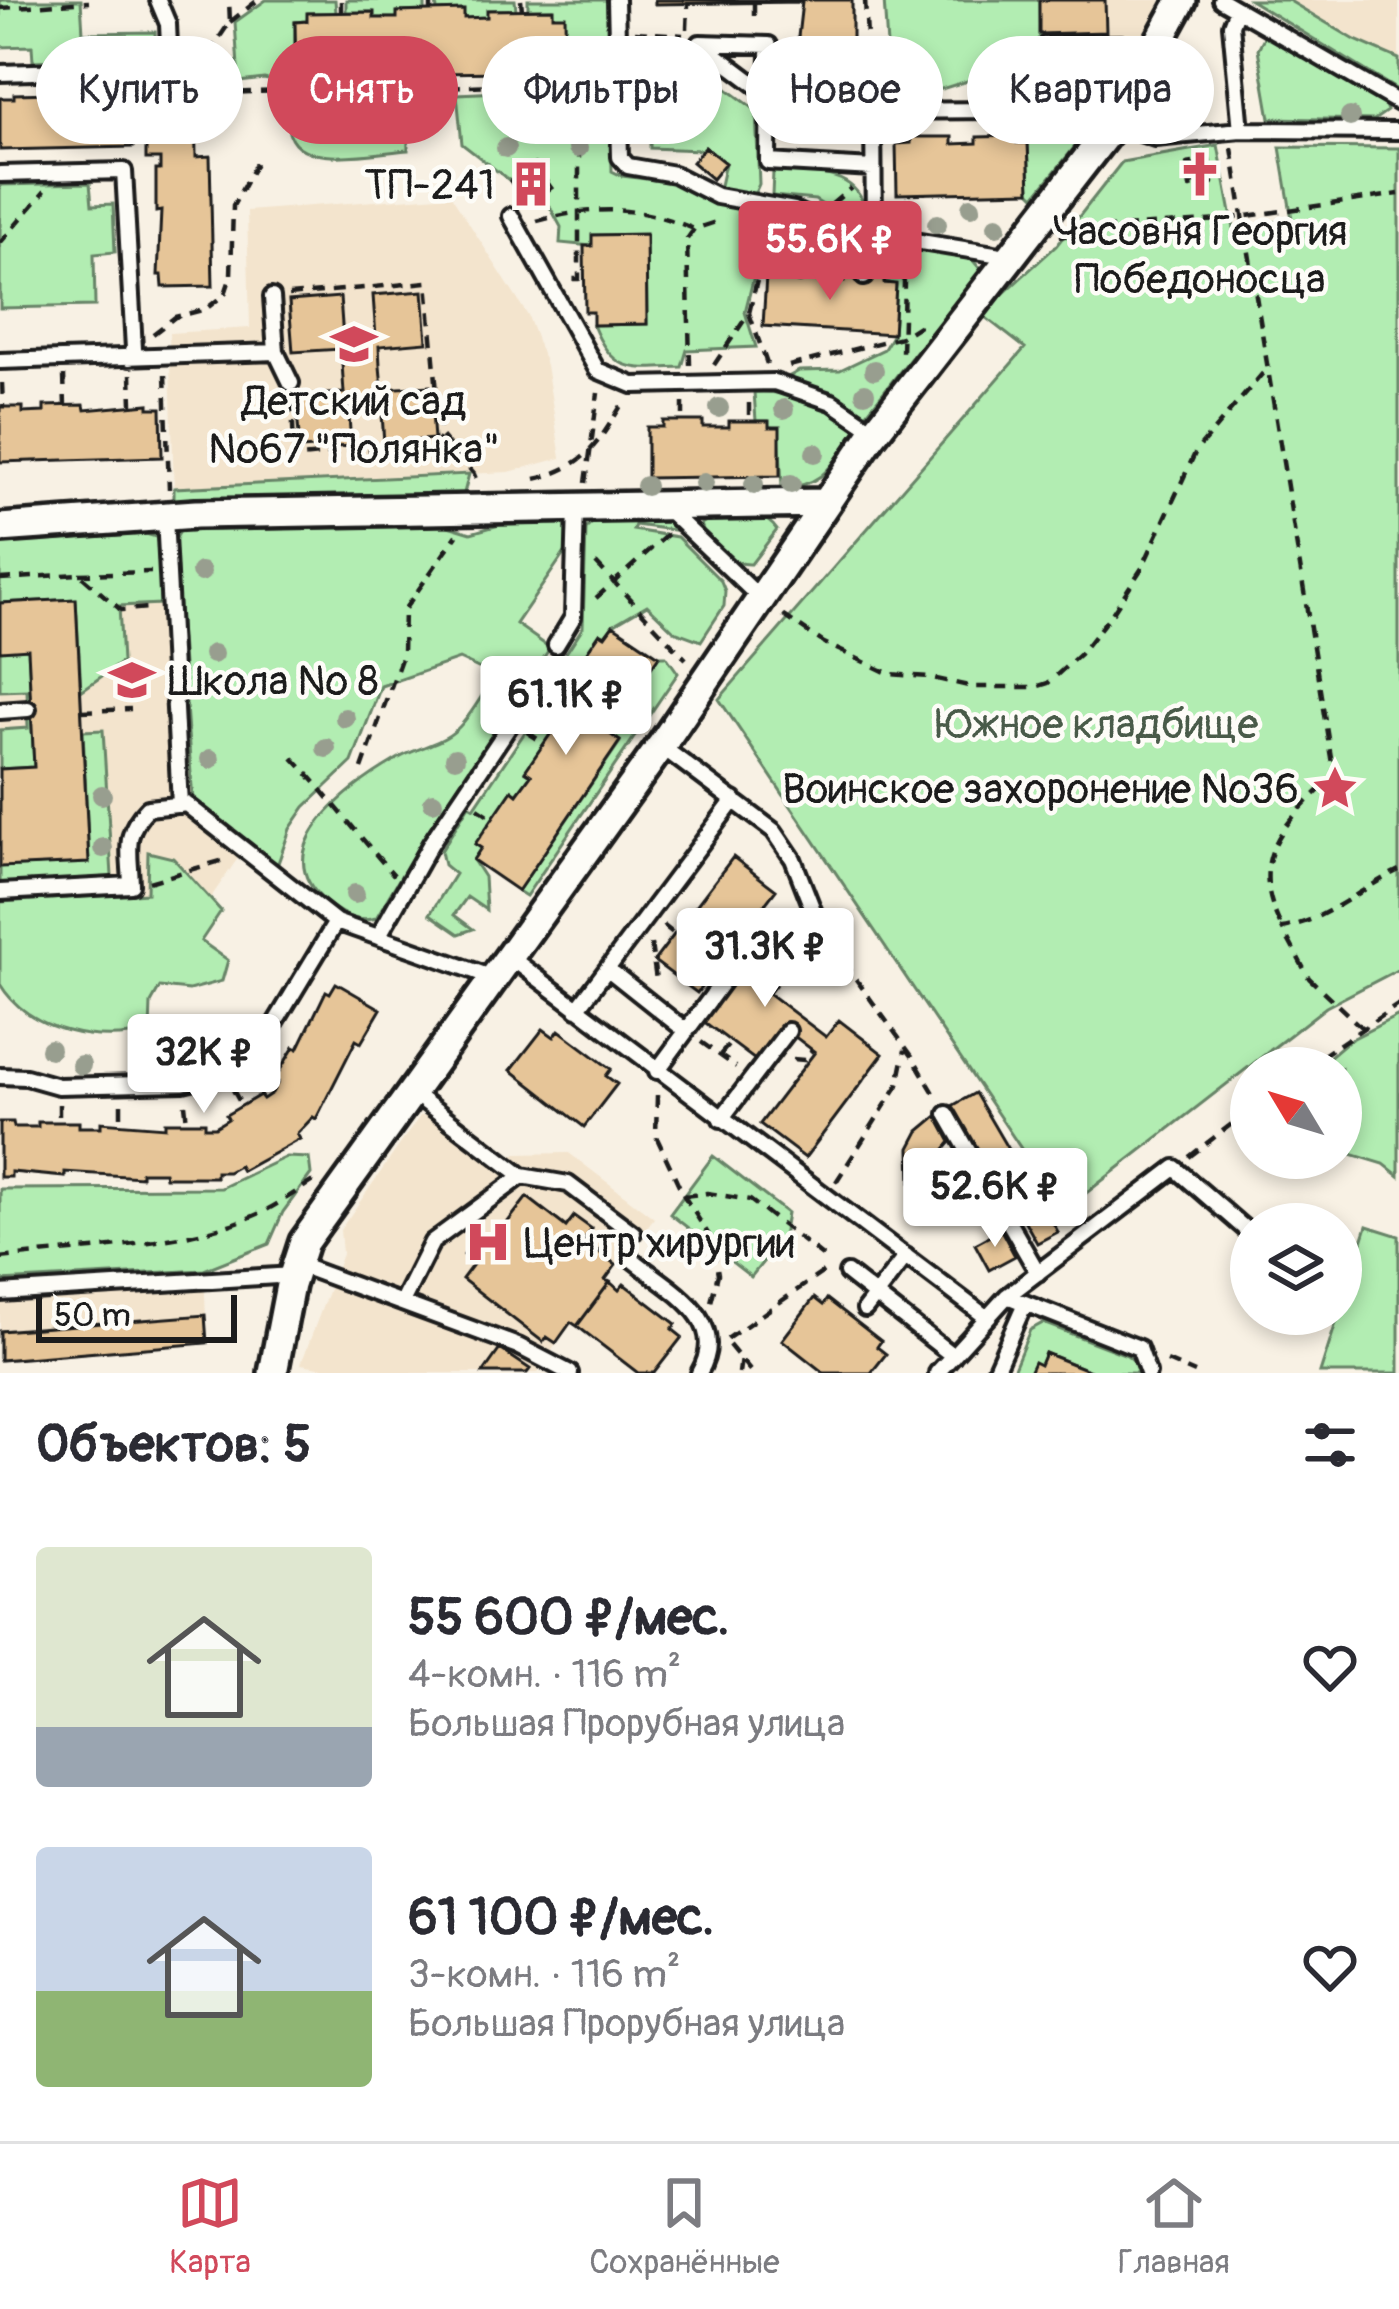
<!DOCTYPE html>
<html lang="ru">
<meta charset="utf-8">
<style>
:root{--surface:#fff;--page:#f7f7f7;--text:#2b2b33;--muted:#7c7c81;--line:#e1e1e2;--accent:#d1495b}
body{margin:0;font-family:Pangolin,sans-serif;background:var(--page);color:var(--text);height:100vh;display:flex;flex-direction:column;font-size:45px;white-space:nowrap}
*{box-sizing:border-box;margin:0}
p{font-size:39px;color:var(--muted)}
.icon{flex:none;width:66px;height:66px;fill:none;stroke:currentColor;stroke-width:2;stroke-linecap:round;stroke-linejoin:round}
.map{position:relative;height:1373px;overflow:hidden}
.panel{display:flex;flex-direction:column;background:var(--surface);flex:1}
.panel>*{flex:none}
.banner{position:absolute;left:36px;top:36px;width:1329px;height:108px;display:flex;gap:24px}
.needle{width:78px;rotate:308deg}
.fabs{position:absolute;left:1230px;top:1047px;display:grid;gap:24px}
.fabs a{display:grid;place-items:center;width:132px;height:132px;border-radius:50%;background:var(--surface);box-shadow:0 6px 18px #0003;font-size:60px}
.scale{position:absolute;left:36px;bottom:30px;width:201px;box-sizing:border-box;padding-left:12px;border:6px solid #1c1c1c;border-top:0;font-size:33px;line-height:42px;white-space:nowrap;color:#1c1c1c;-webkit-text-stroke:9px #fdfcf7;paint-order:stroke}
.price{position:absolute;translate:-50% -102px;padding:0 27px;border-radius:12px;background:#fff;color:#222;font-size:39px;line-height:78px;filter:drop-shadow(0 3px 6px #0008)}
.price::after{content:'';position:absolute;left:50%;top:72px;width:36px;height:27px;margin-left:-18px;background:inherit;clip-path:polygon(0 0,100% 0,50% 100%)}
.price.current{background:var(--accent);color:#fff}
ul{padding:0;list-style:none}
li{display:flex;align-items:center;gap:36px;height:300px;padding:0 36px}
li span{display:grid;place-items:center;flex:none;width:336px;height:240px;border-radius:12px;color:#555}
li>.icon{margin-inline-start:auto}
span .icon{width:144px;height:144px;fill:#fffc;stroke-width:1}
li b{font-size:51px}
h2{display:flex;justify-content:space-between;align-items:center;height:144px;padding:0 36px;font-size:51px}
.pill{padding:0 42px;border-radius:54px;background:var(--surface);box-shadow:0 6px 18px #0003;font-size:42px;line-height:108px}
.pill.current{background:var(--accent);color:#fff}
.tabs{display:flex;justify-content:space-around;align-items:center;height:168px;border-top:3px solid var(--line);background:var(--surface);font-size:33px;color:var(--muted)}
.tabs a{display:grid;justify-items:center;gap:6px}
.tabs .current{color:var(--accent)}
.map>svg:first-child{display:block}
.built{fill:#f3e4cd}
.green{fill:#b2edb2;stroke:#678467;stroke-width:3}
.building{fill:#e6c598;stroke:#1c1c1c;stroke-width:3}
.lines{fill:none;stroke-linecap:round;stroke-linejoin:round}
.lane-casing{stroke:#1c1c1c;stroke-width:22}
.street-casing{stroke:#1c1c1c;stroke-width:36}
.path{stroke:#1c1c1c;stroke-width:4.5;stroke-dasharray:12 9;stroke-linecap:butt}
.lane{stroke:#fdfcf7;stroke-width:14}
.street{stroke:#fdfcf7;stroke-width:27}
.tree{fill:#989e8f}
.labels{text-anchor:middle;stroke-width:9;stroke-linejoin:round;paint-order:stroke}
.poi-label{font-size:42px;fill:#1c1c1c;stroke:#fdfcf7;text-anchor:end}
.park-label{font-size:42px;fill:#495b49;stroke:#fdfcf7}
</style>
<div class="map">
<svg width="1399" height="1373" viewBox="0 0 1399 1373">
<rect width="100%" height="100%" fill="#f8f1e4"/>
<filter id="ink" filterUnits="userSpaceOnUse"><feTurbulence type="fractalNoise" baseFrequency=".00833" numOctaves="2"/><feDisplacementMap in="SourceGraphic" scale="24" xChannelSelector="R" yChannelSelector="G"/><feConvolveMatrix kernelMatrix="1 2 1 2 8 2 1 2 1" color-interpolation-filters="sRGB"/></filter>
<g filter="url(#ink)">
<!-- built -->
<path class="built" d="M1039 0H1161L1130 68 1121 57 1108 52H1040Z
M1250 0H1399V91L1380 77Z
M451 195 528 316 546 365 561 458 509 472 174 488 169 333 250 328 247 211Z
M253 543 274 806 189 929 0 936V555Z
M431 1115 502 1169 514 1154 569 1153 654 1218 606 1279 610 1282 577 1326 570 1322 538 1373H355L301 1364 342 1254 340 1230 420 1116Z
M204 1270 207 1343 0 1360V1281Z"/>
<!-- green -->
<path class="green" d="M0 0H81L83 33 155 32 156 61 150 62 148 42 85 43V59L33 61 32 46 0 47Z
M266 0H335L336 13H308L307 21 295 22 294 86 264 79 239 82 235 22Z
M346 0H425V11L398 12 397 18H374L373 12H346Z
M436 0H515L516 10H488L487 17 464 18 463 10 437 11Z
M528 0H606L608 3 612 171 622 176 671 182 713 204 792 217 761 248 745 312 756 347 687 350 682 367C634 369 613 375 593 325L647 324 646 235H593L592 246 560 243 561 227 543 194 551 187 535 164 510 181 462 144 457 94 569 89 552 9H528Z
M884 0H1039L1040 52 1012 67 932 92 920 73 889 76Z
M1250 0H1288L1355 40 1399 59V91Z
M1265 35 1385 105 1387 111 1374 120 1270 118 1258 49Z
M626 37 679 38 678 53 756 110 759 184 754 195 719 190 725 163 705 147 701 150 650 148 651 80 630 75Z
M1064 52C1089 52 1112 48 1130 68L1111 102H1101L1045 67Z
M407 95 408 150C376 152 294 172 288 128 287 119 289 108 290 99L335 96V122L370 123 374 96Z
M1085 114 1082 138 1035 196 1030 191 1028 143H1017V136H1008L1006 115Z
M1218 145 1234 229 1292 219 1280 147 1399 148V969L1326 1007 1063 1211 719 699 1025 348 981 314 1056 246 1122 162Z
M773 172C804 173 847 168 862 200L853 217 844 219 815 200 772 196Z
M90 183 92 205 113 204 115 252 94 254 95 306 0 308V185Z
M876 242 970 257 981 270 866 414 792 382 790 376 799 371 840 370 884 349 893 334 896 285 873 277Z
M754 392C790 392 835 399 857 431 831 464 826 486 782 488L779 428 769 427 768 421H756Z
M469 474 463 497 174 502V488Z
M717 515C739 515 764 510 777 530L751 564C731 565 705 543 701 524Z
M665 516 680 531 635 525 633 530 677 537 721 581 725 591 724 606 701 641 674 631 647 605 613 625 605 636 600 633 563 686 569 691 562 702 574 711 568 720 562 717 526 770 531 775 517 794 513 791 476 844 481 848 473 860 484 877 486 910 467 897 454 915 473 929 459 934 430 914 455 874 444 865 441 851 469 805 474 808 527 729 522 725 525 720 515 713 556 652 564 656 583 627 586 529 598 517Z
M563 523 571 527 568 548 516 624 550 648 424 837 376 918C358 924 340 914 326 902 261 848 354 784 399 758 417 748 443 743 457 729 472 715 483 692 495 676L459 659 381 686 352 762 305 807 290 829 277 866 193 801 174 542 180 531 445 525 471 533 499 525Z
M146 534 156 537 158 545 161 604 119 606 122 662 81 691 76 599 0 603V544Z
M28 649 34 767 0 769V730L28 728 27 690 0 691V651Z
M659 656H666L678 673 526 896 518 891 620 742 607 732Z
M103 730 112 876 109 880 0 885V867L89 862 83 731Z
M148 852 173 858 221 911 201 941 228 960 222 981 189 990 160 987 151 1003 150 1031C99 1045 29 1032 0 984V902L147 893Z
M1399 1015V1176L1384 1164 1341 1151V1068H1316L1348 1041Z
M713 1156 787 1213 783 1237 751 1277 670 1214Z
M286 1157 309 1158 311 1174 283 1212 269 1244 204 1270 0 1281V1189L221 1188Z
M1367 1226 1399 1236V1373H1320Z
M1043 1323 1127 1355 1139 1365 1140 1373H1095L1045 1353 1040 1365 1034 1363 1029 1373H1012L1030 1330Z"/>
<!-- building -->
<path class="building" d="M655 0H852V143H802V127H797V88H802V66H797V46L802 2 655 4Z
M1039 0H1105L1106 32 1039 34Z
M553 9V16H565L566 71 296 75 295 22 307 21V13L374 12V18H397V12L464 10V18L487 17V10Z
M120 91V96L195 94 196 157 210 156 213 286 163 287 162 275H158L161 211 156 212V170H160V159H146V142H132L133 147 0 150V98H14V94L54 93 55 97Z
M1017 136V143H1028L1030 191 897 194 896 144 911 143V137H952V144L977 143V137Z
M705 147 725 163 712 179 692 162Z
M1207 163 1210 181 1192 184 1190 166Z
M534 164 552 188 527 206 510 181Z
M646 234 647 324 593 325V312H585L584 246H592V235Z
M779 272 819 274 818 279 844 281V276L884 278V283L896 284 893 334 763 326 766 276H778Z
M423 291 427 342 379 346 380 366 382 389 430 386 434 439 384 443 381 399 348 401 351 446 300 449 296 396 344 393 341 349 293 352 289 301 340 297 343 339 376 337 373 295Z
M149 404V408H161L162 457 0 462V407H23V413L44 412V406L84 405 85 410Z
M663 421H703V427H729V421H769V427H780V476L647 478V427H663Z
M76 599 89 863 0 867V769L34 767 28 649 0 651V603Z
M613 625 659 656 607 732 620 741 518 891 473 860 481 848 475 844 512 790 517 794 531 775 525 771 563 716 568 720 574 711 562 702 569 691 563 687 600 633 605 636Z
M733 857 776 890 723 959 826 1037 839 1020 883 1054 805 1158 760 1124 815 1052 781 1026 755 1060 703 1021 729 986 712 973 697 993 654 961Z
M336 983 381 1009 361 1043 356 1040 316 1119 313 1117 297 1134 300 1139 242 1171 239 1166 228 1172H216V1177H165L164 1172H141V1177L65 1172V1177L11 1172V1177H0V1122H13L14 1127H38V1122H79V1127H101V1122L165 1127V1122H205V1127H215L228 1119 226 1115 260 1095 263 1099 272 1093 278 1082 274 1080 294 1047 298 1049 326 991 330 993Z
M543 1029 554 1037 559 1030 611 1069 606 1076 617 1084 584 1127 511 1070Z
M975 1093 1030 1187 1006 1201 952 1106Z
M937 1116 951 1142 939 1156 942 1178 957 1188 974 1187 987 1212 969 1218 948 1217 928 1207 911 1183 910 1148 919 1131Z
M527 1197 566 1227 574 1216 592 1229 584 1240 616 1265 605 1280 610 1282 577 1326 571 1322 556 1343 547 1337 543 1342 462 1279 474 1263 464 1255 479 1236 490 1245Z
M1039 1197 1058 1232 1037 1243 1018 1209Z
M1001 1230 1015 1256 989 1270 975 1244Z
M610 1282 619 1290 624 1284 676 1324 672 1329 682 1337 654 1373H638L577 1326Z
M814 1298 823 1305 827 1299 881 1341 877 1347 886 1354 871 1373H824L782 1340Z
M205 1315 207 1343 0 1360V1331Z
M500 1349 530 1369 527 1373H483Z
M1045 1353 1095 1373H1029L1034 1362 1040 1365Z"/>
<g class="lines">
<!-- lane casing -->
<g class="lane-casing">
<path id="lane" d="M158 0 168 24 170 68
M616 0 620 157 628 166 674 174 717 196 794 210 828 227 1013 257
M1221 0 1399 103
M1237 9 1231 25 1241 130
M1046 45 1121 44 1153 56
M0 73 199 67
M768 94 700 43 769 45 768 162 873 168
M1114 124 1155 138 1241 130 1399 131
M0 174 124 171 134 349 130 358
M511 216 597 370 633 385 774 382 832 402 876 432
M874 233 873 111 1124 109
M799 273 802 214
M864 277 867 232
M272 297 276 352 291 383
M0 361 276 352
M665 507 761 599
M165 517 180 805
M556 645 573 617 576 506
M0 711 28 709
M661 746 774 831 793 859 820 928
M0 892 131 885C130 851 122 834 148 808L186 804 336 922 494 978
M378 937 431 843 512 722
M510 957 986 1317
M608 969 686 1031
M577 1009 734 800
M657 1071 723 981
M0 1076 26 1077 58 1086 183 1083 224 1073 260 1048 336 922
M412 1092 522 1176 568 1184 633 1233
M947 1114 1038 1273
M721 1119 788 1031
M633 1260C670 1290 731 1319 699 1373
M296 1264 518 1346 570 1373
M847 1273 953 1356
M0 1293 293 1275
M1007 1296 1139 1348 1148 1373
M402 1302 432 1242 522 1176
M865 1309 906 1256
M937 1373 1007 1296 1175 1168 1251 1234
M994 1373 1025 1303"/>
</g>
<!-- street casing -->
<g class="street-casing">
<path id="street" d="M0 528 196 514 826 503
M273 1373 290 1285 304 1242 661 746 871 437 1114 124 1182 0"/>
</g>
<!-- path -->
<path class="path" d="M431 0V11
M521 0 522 10
M865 0 870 94
M754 4V23
M0 8 89 2
M341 13V0
M230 22 258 0
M687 29 688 4
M635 32 683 35
M208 54 230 22 229 0
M1032 67 1069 88
M600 71H586L574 83 585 91H601
M986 90 1041 64
M1096 91 1105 62
M218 93 574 83 579 125V279H569
M1232 148 1334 776C1285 823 1245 856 1282 928
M1209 160 1212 183 1190 187 1187 164Z
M832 204 851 188
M537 221C594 206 638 205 694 229
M1060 237 1094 229 1220 220 1399 194
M0 243 45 191
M896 257 904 282 902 353
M289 295 427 282 441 436 474 474 478 484
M749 313 767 364
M153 334 175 317 206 309 225 294 231 276 233 206 256 163
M690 365 687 239 694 229 722 220
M714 365 749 313 758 276 781 254
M789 366 901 337 925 322
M131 374 132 404
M64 375 65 406
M165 375 169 489
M2 383 3 407
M292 401 294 448 300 457 436 444 441 436
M683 403V421
M749 403V421
M535 479C584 467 597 446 622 404
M586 483 598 393
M596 563 686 659
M79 574 151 572
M0 579 79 574 121 610 151 608
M596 598 668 534
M783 615 824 643 890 674 928 677 973 687H1036L1048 683 1080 654 1113 612 1142 568 1196 451 1269 366
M516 706 546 660
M82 711 131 709
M527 732 544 743
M293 758C329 796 359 837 394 875
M362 769 403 653 404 610 457 535
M478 808 493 818
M149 882 224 860
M663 925 674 934
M651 944 656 980
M831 945 912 1056 937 1098
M768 993 787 969
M1362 1028 1309 978 1282 928C1325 921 1360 889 1399 870
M701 1042 736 1067
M720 1055 731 1042
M793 1059 804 1060 812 1050
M1304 1068 1399 1004
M233 1090 242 1106
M657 1095 656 1136 684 1196 712 1240 718 1274 711 1302
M59 1104V1122
M121 1104V1122
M185 1104 187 1122
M1189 1157 1251 1109
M836 1182 898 1085 905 1050
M684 1196 707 1193 750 1200 830 1262
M0 1258C77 1249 180 1246 251 1217 274 1208 295 1192 316 1179
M727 1339 826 1270
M729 1345 752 1373
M1167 1361 1195 1373
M739 1373 741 1358"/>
<!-- lane -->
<use href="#lane" class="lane"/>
<!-- street -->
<use href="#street" class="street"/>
</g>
<!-- trees -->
<g class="tree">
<circle cx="1350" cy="117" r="10"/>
<circle cx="553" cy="137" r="10"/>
<circle cx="506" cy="148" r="10"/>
<circle cx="578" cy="148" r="10"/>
<circle cx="971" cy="207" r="10"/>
<circle cx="937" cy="224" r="10"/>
<circle cx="997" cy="226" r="10"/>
<circle cx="874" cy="370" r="10"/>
<circle cx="865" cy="393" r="10"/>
<circle cx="719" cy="408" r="10"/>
<circle cx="784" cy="409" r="10"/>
<circle cx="815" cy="453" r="10"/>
<circle cx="704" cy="483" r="10"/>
<circle cx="754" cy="484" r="10"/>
<circle cx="791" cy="484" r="10"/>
<circle cx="646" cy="486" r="10"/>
<circle cx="201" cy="572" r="10"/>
<circle cx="213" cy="654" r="10"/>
<circle cx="345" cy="718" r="10"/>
<circle cx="326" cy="748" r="10"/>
<circle cx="455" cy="758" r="10"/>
<circle cx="210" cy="759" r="10"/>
<circle cx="102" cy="795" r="10"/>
<circle cx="433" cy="802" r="10"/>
<circle cx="103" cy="848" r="10"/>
<circle cx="355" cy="894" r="10"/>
<circle cx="50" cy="1049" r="10"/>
<circle cx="147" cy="1064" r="10"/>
<circle cx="81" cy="1065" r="10"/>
</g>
</g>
<!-- icons -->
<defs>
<g id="church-bare" transform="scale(3.6)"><path d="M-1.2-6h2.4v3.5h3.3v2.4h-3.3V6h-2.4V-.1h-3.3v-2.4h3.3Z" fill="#d1495b" stroke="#fdfcf7" stroke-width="2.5" paint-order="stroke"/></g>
<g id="building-bare" transform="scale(3.6)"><path d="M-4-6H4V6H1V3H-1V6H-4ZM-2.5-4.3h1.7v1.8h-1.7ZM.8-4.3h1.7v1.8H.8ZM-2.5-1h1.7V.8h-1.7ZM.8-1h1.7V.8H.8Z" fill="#d1495b" stroke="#fdfcf7" stroke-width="2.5" paint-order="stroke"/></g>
<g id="school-bare" transform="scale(3.6)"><path d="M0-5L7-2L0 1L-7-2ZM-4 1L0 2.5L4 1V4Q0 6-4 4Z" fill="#d1495b" stroke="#fdfcf7" stroke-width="2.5" paint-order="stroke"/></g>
<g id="sight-bare" transform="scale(3.6)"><path d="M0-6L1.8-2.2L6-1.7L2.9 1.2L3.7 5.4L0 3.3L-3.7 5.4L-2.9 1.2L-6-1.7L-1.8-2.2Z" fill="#d1495b" stroke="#fdfcf7" stroke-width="2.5" paint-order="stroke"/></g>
<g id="hospital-bare" transform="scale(3.6)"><path d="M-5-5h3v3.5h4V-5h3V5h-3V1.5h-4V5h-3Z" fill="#d1495b" stroke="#fdfcf7" stroke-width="2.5" paint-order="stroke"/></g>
</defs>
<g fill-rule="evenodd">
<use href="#church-bare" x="1200" y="174"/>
<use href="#building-bare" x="531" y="184"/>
<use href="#school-bare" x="354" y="344"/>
<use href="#school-bare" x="132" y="680"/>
<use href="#sight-bare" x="1335" y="788"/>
<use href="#hospital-bare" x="488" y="1242"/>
</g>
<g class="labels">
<!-- poi labels -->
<g class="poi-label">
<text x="495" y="199">ТП-241</text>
<text x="1200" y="245" text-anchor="middle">Часовня Георгия<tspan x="1200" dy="48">Победоносца</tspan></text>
<text x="354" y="415" text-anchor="middle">Детский сад<tspan x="354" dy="48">№67 "Полянка"</tspan></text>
<text x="168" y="695" text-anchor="start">Школа № 8</text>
<text x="1299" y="803">Воинское захоронение №36</text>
<text x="524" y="1257" text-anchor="start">Центр хирургии</text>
</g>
<!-- park labels -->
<g class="park-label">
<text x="1097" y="738">Южное кладбище</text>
</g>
</g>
</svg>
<div class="fabs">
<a><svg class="needle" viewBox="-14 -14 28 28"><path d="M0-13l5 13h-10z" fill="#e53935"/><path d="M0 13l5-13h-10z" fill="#7c7c81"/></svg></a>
<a><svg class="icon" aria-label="layers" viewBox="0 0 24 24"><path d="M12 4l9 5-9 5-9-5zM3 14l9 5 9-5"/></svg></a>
</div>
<div class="scale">50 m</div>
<b class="price current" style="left:830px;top:303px">55.6K ₽</b>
<b class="price" style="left:566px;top:758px">61.1K ₽</b>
<b class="price" style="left:765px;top:1010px">31.3K ₽</b>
<b class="price" style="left:204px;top:1116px">32K ₽</b>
<b class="price" style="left:995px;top:1250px">52.6K ₽</b>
<div class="banner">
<a class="pill">Купить</a>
<a class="pill current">Снять</a>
<a class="pill">Фильтры</a>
<a class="pill">Новое</a>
<a class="pill">Квартира</a>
</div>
</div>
<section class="panel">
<h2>Объектов: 5<svg class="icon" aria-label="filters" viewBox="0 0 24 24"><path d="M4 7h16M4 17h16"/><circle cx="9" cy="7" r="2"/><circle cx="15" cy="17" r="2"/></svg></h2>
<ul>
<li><span style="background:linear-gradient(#dfe7d0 75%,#9aa5b1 0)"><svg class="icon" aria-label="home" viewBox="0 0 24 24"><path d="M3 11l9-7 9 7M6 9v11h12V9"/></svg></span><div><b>55 600 ₽/мес.</b><p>4-комн. · 116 m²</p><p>Большая Прорубная улица</p></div><svg class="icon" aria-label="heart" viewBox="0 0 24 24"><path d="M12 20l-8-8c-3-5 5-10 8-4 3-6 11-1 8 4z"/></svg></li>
<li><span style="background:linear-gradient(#c9d6e8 60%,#8fb573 0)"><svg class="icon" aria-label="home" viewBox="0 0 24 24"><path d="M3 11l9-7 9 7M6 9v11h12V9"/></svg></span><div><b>61 100 ₽/мес.</b><p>3-комн. · 116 m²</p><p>Большая Прорубная улица</p></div><svg class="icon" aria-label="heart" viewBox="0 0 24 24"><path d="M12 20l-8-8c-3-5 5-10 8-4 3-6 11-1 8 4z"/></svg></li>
</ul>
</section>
<nav class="tabs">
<a class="current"><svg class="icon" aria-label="map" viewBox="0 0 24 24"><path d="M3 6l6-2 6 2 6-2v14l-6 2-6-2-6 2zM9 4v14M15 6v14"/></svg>Карта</a>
<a><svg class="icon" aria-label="saved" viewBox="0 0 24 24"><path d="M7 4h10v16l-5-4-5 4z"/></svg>Сохранённые</a>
<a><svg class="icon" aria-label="home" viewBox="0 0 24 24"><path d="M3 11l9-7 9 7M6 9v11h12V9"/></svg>Главная</a>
</nav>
